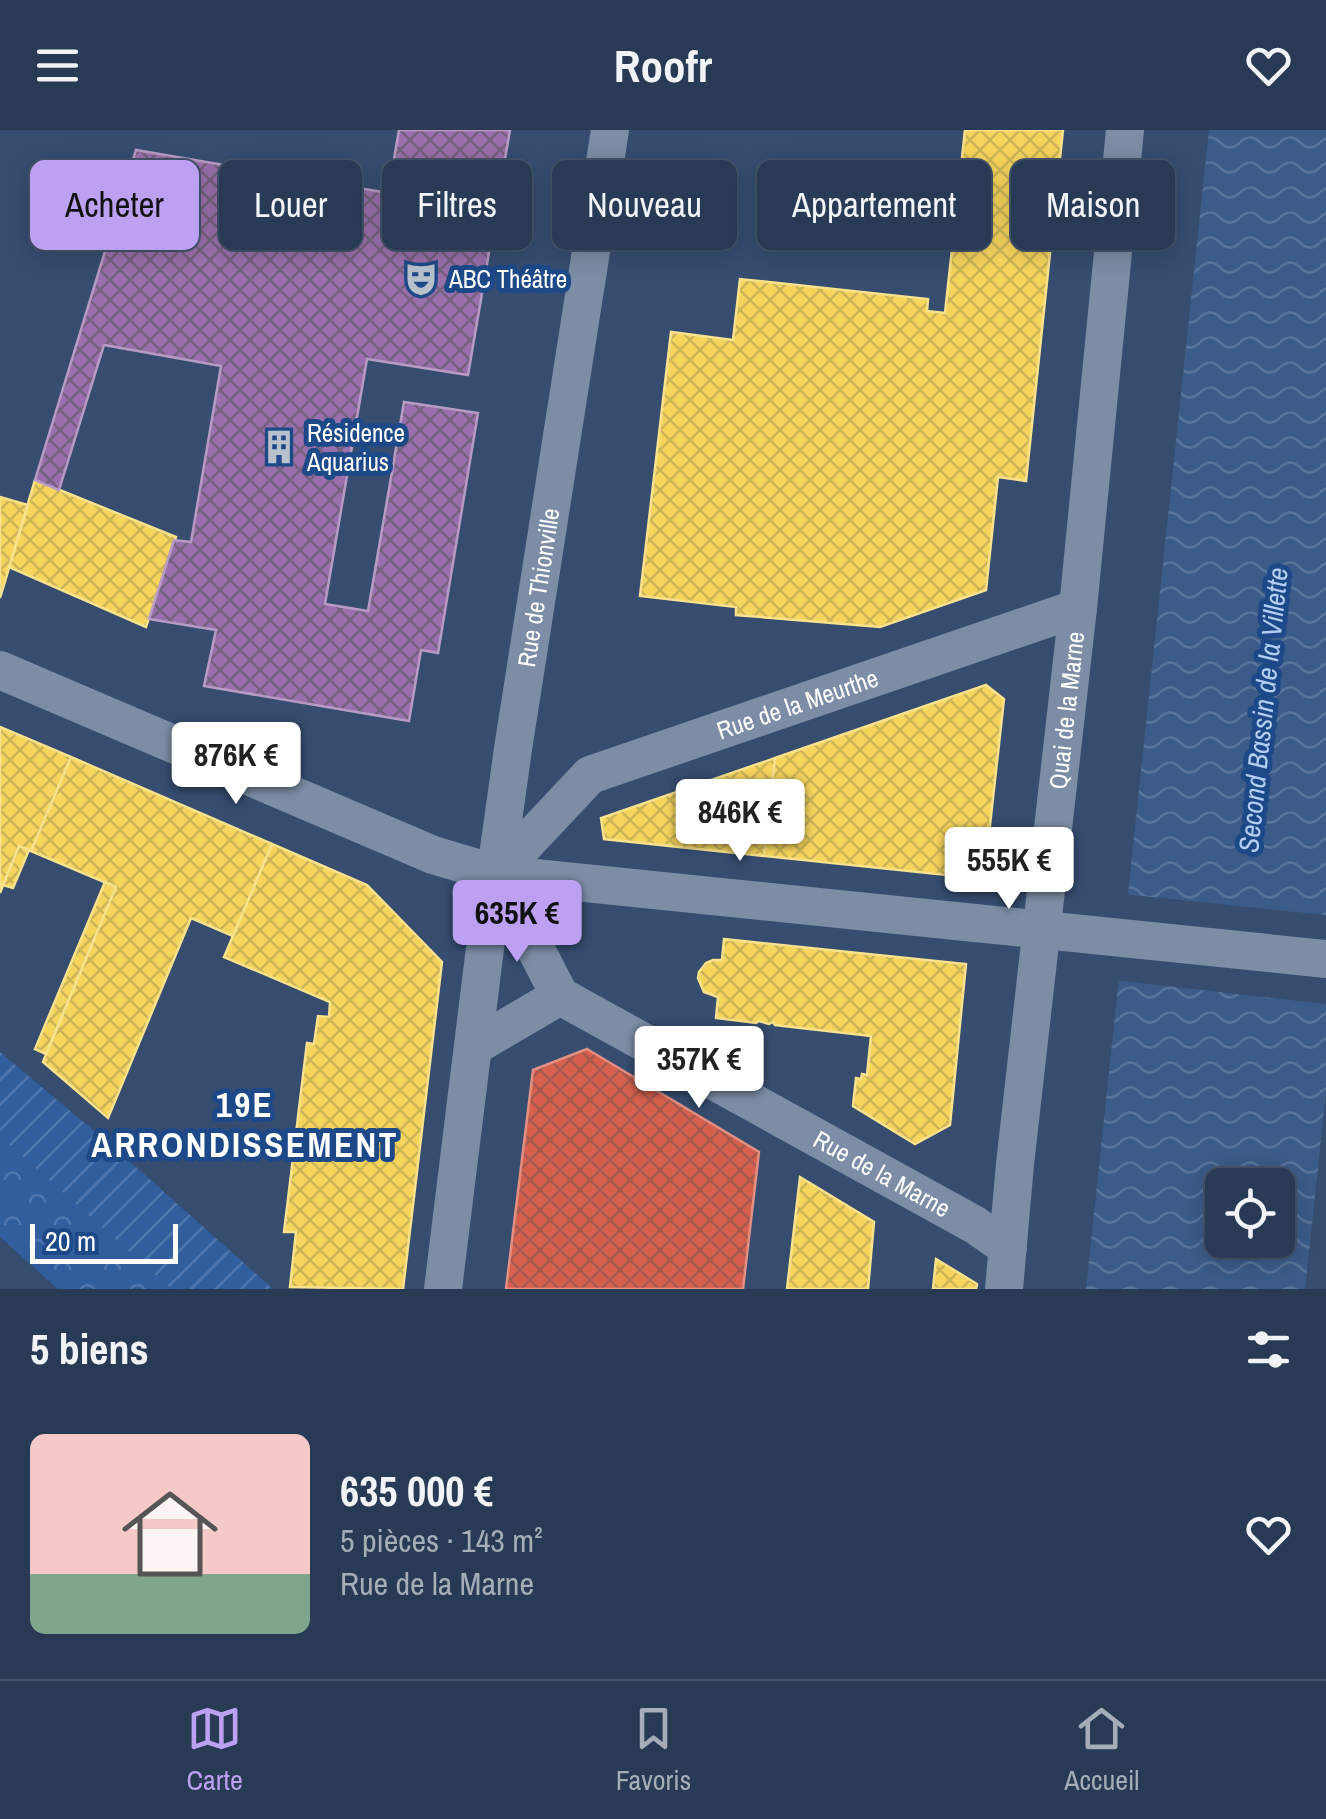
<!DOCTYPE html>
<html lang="fr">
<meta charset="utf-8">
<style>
:root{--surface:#283a54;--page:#34455e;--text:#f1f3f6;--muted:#a5adb8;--line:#44546b;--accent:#bca0f2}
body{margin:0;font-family:"Archivo Narrow",sans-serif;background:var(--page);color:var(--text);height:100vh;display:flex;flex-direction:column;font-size:38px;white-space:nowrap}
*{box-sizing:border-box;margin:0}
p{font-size:32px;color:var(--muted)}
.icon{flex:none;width:55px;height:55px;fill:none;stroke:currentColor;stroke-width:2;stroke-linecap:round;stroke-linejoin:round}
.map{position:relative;height:1159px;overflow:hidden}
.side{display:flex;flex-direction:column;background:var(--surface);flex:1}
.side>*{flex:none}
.banner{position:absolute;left:30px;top:30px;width:1268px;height:90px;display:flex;gap:20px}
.buttons{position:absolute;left:1205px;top:1038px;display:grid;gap:20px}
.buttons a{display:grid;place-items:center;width:90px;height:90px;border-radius:15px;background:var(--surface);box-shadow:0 5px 25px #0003,0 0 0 2px var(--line);font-size:50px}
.scale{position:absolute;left:30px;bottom:25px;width:148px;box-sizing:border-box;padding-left:10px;border:5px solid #fff;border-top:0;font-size:28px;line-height:35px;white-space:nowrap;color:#fff;-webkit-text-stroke:8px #1d4988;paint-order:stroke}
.price{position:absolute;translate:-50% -85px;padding:0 22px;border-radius:10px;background:#fff;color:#222;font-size:32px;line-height:65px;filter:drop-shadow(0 2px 5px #0008)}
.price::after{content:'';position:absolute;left:50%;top:60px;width:30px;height:22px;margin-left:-15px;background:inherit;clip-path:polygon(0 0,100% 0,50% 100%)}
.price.current{background:var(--accent);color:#111}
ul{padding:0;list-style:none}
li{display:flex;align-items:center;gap:30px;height:250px;padding:0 30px}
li+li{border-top:2px solid var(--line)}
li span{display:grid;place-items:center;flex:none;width:280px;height:200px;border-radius:15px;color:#555}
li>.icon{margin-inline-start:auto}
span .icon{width:120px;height:120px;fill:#fffc;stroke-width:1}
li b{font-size:42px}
h2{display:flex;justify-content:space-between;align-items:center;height:120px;padding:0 30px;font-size:42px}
.chip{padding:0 35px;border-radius:15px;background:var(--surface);box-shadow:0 5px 25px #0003,0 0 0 2px var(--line);font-size:35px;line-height:90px}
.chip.current{background:var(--accent);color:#111}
header{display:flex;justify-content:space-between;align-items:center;height:130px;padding:0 30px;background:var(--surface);font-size:45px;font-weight:800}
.dock{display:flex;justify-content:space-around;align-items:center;height:140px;border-top:2px solid var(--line);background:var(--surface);font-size:28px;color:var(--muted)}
.dock a{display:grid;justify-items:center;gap:5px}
.dock .current{color:var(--accent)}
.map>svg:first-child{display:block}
.forest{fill:url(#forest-crowns)}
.garden{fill:url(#garden-furrows)}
.water{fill:url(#water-waves);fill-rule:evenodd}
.pier{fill:#364d70}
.homes{fill:url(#homes-cross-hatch);stroke:#f9e28d;stroke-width:2.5}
.shops{fill:url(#shops-cross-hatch);stroke:#e29082;stroke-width:2.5}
.offices{fill:url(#offices-cross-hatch);stroke:#b89bc4;stroke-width:2.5}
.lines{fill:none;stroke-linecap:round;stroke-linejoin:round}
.minor{stroke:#7c8da5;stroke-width:38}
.minor-bridge{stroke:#7c8da5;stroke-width:38}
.labels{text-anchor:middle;stroke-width:10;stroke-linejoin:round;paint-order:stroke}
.poi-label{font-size:25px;fill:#fff;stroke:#1d4988;text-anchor:start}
.street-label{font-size:25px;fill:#fff;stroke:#1d4988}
.water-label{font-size:28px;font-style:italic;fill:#b2cef3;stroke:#1d4988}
.district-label{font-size:35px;font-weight:bold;letter-spacing:2.5px;fill:#fff;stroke:#1d4988}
</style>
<header><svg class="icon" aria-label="menu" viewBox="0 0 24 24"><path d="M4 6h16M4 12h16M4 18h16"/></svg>Roofr<svg class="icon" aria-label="heart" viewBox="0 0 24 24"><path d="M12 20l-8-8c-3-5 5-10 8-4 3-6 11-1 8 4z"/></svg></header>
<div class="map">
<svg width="1326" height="1159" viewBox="0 0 1326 1159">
<defs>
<pattern id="forest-crowns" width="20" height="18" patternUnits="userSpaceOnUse" patternTransform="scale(2.5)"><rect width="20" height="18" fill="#315f9e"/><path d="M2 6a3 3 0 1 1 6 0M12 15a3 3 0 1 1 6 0" fill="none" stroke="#5077ad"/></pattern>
<pattern id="garden-furrows" width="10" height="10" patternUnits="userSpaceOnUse" patternTransform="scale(2.5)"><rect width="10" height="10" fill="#315f9e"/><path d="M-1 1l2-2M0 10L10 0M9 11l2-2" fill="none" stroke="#5077ad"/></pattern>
<pattern id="water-waves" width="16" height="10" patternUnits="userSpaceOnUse" patternTransform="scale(2.5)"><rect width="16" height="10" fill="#3b5c89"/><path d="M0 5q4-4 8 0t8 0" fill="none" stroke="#58749b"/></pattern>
<pattern id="homes-cross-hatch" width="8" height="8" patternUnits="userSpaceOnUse" patternTransform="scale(2.5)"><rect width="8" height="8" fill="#f6d55c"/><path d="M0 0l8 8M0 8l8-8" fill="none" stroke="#ccb358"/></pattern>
<pattern id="shops-cross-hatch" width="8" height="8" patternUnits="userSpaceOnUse" patternTransform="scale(2.5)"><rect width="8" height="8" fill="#d6604d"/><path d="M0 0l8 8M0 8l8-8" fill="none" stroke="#a6594d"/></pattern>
<pattern id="offices-cross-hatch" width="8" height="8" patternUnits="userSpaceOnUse" patternTransform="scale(2.5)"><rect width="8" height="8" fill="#9970ab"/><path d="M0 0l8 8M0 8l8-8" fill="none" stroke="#766080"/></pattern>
</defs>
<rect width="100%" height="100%" fill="#364d70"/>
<!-- forest -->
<path class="forest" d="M0 1006 171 1159H58L0 1107Z"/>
<!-- garden -->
<path class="garden" d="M0 922 118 1021 273 1159H171L0 1006Z"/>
<!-- water -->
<path class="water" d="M1209 0H1326V963L1305 1159H1086ZM1222 1055H1278V1110H1222Z"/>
<!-- pier -->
<path class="pier" d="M1123 764 1326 785V874L1114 850Z"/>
<!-- homes -->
<path class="homes" d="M965 0H1063L1026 351 998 347 986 460 880 497 736 485V477L640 466 671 202 733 210 740 149 928 169 927 181 945 183Z
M35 350 176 407 146 497 9 437Z
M0 367 28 375 0 468Z
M986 555 1004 569 984 749 764 726 775 628Z
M0 597 71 627 31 721 19 716 0 763Z
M71 627 272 714 233 806 191 788 108 988 43 932 116 757 31 721Z
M775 628 764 726 604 709 601 688Z
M272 714 367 755 442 832 403 1159 290 1157 296 1102H284L307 913 314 914 318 886 329 887 330 872 224 827Z
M19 716 29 720 13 758 3 755Z
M105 752 116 757 46 924 35 919Z
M724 809 966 834 950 995 915 1014 853 976 856 948 861 949 862 944 867 945 871 906 775 895 773 892 769 894 759 891 756 893 716 888 718 867 704 862 698 848 699 842 706 833 713 830H722Z
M800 1047 874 1092 868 1159H787Z
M936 1129 977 1154 976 1159H933Z"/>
<!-- shops -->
<path class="shops" d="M587 919 759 1022 743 1159H506L533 940Z"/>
<!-- offices -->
<path class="offices" d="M399 0H510L468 245 367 229 325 474 368 481 404 272 478 283 438 523 421 520 409 591 204 556 216 500 149 489 174 410 191 412 221 236 104 215 59 360 35 350 136 20 394 64 399 30 394 29Z"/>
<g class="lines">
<!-- minor -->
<g class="minor">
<path d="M0 540 433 725 497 744 975 793"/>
<path id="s1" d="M497 744 590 645 1078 478"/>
<path id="s2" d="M497 744 560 866 975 1095 1008 1118"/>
<path d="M473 917 560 866"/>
<path id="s3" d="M443 1159 484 826 513 619 610 0"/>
<path id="s4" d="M1004 1159 1015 1034 1078 478 1125 0"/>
</g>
<!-- minor-bridge -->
<path class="minor-bridge" d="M975 793 1326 829"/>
</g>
<!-- icons -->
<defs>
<g id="theatre-bare" transform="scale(2.7)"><path d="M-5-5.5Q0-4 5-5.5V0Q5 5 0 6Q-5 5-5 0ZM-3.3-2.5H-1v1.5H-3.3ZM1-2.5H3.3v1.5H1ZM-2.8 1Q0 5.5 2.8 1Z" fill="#b9c1cd" stroke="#1d4988" stroke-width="2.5" paint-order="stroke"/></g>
<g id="building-bare" transform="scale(2.7)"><path d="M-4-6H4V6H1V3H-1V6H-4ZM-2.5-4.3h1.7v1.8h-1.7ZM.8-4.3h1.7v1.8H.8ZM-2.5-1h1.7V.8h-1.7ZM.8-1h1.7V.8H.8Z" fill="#b9c1cd" stroke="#1d4988" stroke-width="2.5" paint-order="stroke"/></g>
</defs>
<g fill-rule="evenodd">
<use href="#theatre-bare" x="421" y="149"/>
<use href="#building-bare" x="279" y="317"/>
</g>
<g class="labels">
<!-- poi labels -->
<g class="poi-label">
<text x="449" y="158">ABC Théâtre</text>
<text x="307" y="312">Résidence<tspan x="307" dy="29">Aquarius</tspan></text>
</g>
<!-- street labels -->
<g class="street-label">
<text dy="9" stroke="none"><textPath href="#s3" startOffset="708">Rue de Thionville</textPath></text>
<text dy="9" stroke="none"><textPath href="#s1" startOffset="355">Rue de la Meurthe</textPath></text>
<text dy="9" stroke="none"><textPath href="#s4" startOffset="582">Quai de la Marne</textPath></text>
<text dy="9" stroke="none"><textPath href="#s2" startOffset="505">Rue de la Marne</textPath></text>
</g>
<!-- water labels -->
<g class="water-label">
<text transform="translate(1263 580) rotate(-84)" y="10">Second Bassin de la Villette</text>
</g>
<!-- district labels -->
<g class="district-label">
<text x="245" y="987">19E<tspan x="245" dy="40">ARRONDISSEMENT</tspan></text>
</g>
</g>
</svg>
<div class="buttons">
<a><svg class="icon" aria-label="locate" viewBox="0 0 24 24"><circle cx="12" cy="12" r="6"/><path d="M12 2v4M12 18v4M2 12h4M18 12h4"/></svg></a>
</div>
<div class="scale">20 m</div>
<b class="price" style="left:236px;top:677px">876K €</b>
<b class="price" style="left:740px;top:734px">846K €</b>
<b class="price" style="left:1009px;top:782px">555K €</b>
<b class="price current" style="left:517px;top:835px">635K €</b>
<b class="price" style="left:699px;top:981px">357K €</b>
<div class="banner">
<a class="chip current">Acheter</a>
<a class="chip">Louer</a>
<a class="chip">Filtres</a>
<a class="chip">Nouveau</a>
<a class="chip">Appartement</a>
<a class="chip">Maison</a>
</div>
</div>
<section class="side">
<h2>5 biens<svg class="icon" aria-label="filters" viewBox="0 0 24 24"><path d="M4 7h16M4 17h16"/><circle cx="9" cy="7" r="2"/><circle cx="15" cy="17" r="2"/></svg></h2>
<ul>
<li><span style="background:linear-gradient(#f6c9c9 70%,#7fa58c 0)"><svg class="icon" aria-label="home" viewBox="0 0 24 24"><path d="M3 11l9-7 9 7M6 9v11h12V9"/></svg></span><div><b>635 000 €</b><p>5 pièces · 143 m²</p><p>Rue de la Marne</p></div><svg class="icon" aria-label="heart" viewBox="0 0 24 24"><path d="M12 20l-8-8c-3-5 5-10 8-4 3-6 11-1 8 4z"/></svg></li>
</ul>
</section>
<nav class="dock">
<a class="current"><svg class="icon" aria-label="map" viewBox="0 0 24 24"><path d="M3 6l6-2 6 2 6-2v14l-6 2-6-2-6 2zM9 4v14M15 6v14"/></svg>Carte</a>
<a><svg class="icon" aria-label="saved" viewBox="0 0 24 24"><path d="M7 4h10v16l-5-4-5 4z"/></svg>Favoris</a>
<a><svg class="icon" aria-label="home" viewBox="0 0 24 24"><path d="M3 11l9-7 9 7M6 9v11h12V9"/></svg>Accueil</a>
</nav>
